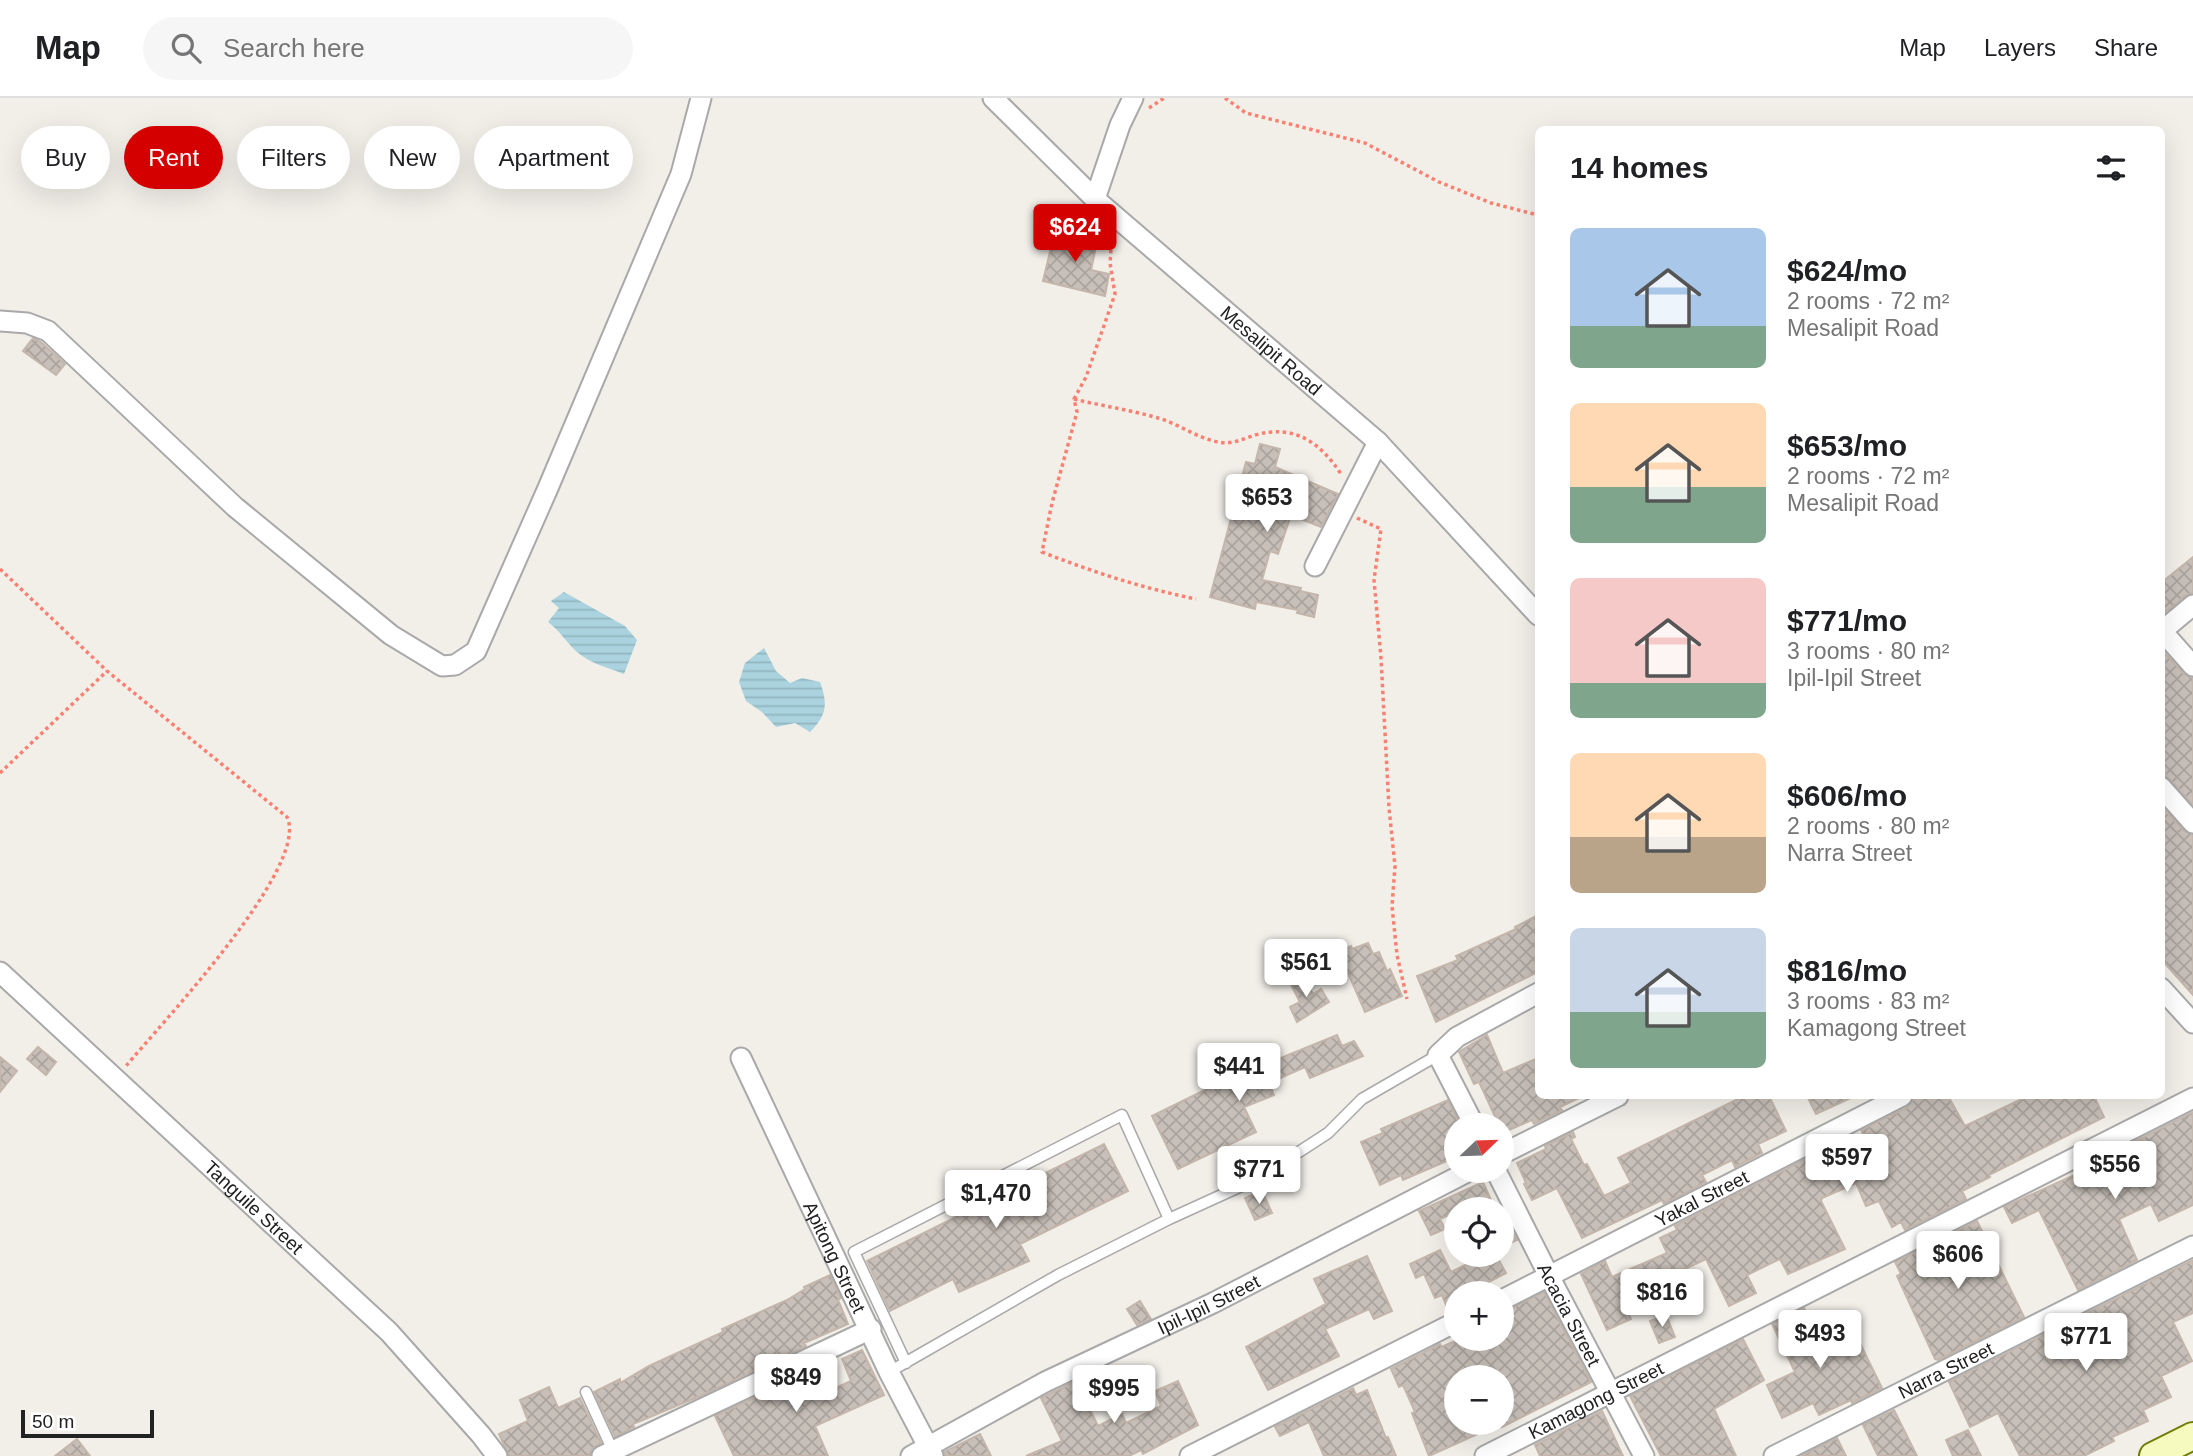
<!DOCTYPE html>
<meta charset="utf-8">
<style>
:root{--surface:#fff;--page:#f6f6f6;--text:#202124;--muted:#757577;--line:#e0e0e0;--accent:#d40000}
body{margin:0;font-family:Arial,sans-serif;background:var(--page);color:var(--text);height:100vh;display:flex;flex-direction:column;font-size:26px;white-space:nowrap}
*{box-sizing:border-box;margin:0}
p{font-size:23px;color:var(--muted)}
.icon{flex:none;width:38px;height:38px;fill:none;stroke:currentColor;stroke-width:2;stroke-linecap:round;stroke-linejoin:round}
.map{position:relative;flex:1;overflow:hidden}
.sheet{position:absolute;left:1535px;top:28px;width:630px;height:973px;display:flex;flex-direction:column;background:var(--surface);border-radius:10px;box-shadow:0 7px 28px #0002}
.sheet>*{flex:none}
.top-card{position:absolute;left:21px;top:28px;width:665px;height:63px;display:flex;gap:14px}
.needle{width:46px;rotate:67deg}
.tools{position:absolute;left:1444px;top:1015px;display:grid;gap:14px}
.tools a{display:grid;place-items:center;width:70px;height:70px;border-radius:50%;background:var(--surface);box-shadow:0 7px 28px #0002;font-size:35px}
.scale{position:absolute;left:21px;bottom:18px;width:133px;box-sizing:border-box;padding-left:7px;border:4px solid #222;border-top:0;font-size:19px;line-height:24px;white-space:nowrap;color:#222;-webkit-text-stroke:5px #fff;paint-order:stroke}
.price{position:absolute;translate:-50% -60px;padding:0 16px;border-radius:7px;background:#fff;color:#222;font-size:23px;line-height:46px;filter:drop-shadow(0 2px 4px #0008)}
.price::after{content:'';position:absolute;left:50%;top:42px;width:21px;height:16px;margin-left:-10px;background:inherit;clip-path:polygon(0 0,100% 0,50% 100%)}
.price.current{background:var(--accent);color:#fff}
ul{padding:0;list-style:none}
li{display:flex;align-items:center;gap:21px;height:175px;padding:0 35px}
li span{display:grid;place-items:center;flex:none;width:196px;height:140px;border-radius:10px;color:#555}
li>.icon{margin-inline-start:auto}
span .icon{width:84px;height:84px;fill:#fffc;stroke-width:1}
li b{font-size:30px}
h2{display:flex;justify-content:space-between;align-items:center;height:84px;padding:0 35px;font-size:30px}
.chip{padding:0 24px;border-radius:32px;background:var(--surface);box-shadow:0 7px 28px #0002;font-size:24px;line-height:63px}
.chip.current{background:var(--accent);color:#fff}
header{display:flex;align-items:center;gap:42px;box-sizing:border-box;height:98px;padding:0 35px;background:var(--surface);border-bottom:2px solid var(--line)}
header strong{font-size:33px}
nav{display:flex;gap:38px;margin-inline-start:auto;font-size:24px}
.search{width:490px;height:63px;background:var(--page);display:flex;align-items:center;gap:18px;box-sizing:border-box;padding:0 24px;border-radius:38px;color:var(--muted);font-size:26px}
.map>svg:first-child{display:block}
.water{fill:url(#water-rules)}
.building{fill:url(#building-cross-hatch);stroke:#c4b6ab;stroke-width:2;fill-rule:evenodd}
.lines{fill:none;stroke-linecap:round;stroke-linejoin:round}
.lane-casing{stroke:#a9a9a9;stroke-width:13}
.street-casing{stroke:#a9a9a9;stroke-width:23}
.secondary-casing{stroke:#707d05;stroke-width:30}
.path{stroke:#fa8072;stroke-width:3.5;stroke-dasharray:3.5 3.5;stroke-linecap:butt}
.lane{stroke:#fff;stroke-width:10}
.street{stroke:#fff;stroke-width:19}
.secondary{stroke:#f7fabf;stroke-width:26}
.labels{text-anchor:middle;stroke-width:7;stroke-linejoin:round;paint-order:stroke}
.street-label{font-size:19px;fill:#222;stroke:#fff}
</style>
<header>
<strong>Map</strong>
<div class="search"><svg class="icon" aria-label="search" viewBox="0 0 24 24"><circle cx="10" cy="10" r="6"/><path d="M15 15l6 6"/></svg>Search here</div>
<nav><a>Map</a><a>Layers</a><a>Share</a></nav>
</header>
<div class="map">
<svg width="2193" height="1358" viewBox="0 0 2193 1358">
<defs>
<pattern id="water-rules" width="6" height="5" patternUnits="userSpaceOnUse" patternTransform="scale(1.75)"><rect width="6" height="5" fill="#aad3df"/><path d="M0 2.5h6" fill="none" stroke="#92b5bf"/></pattern>
<pattern id="building-cross-hatch" width="8" height="8" patternUnits="userSpaceOnUse" patternTransform="scale(1.75)"><rect width="8" height="8" fill="#c7bfb8"/><path d="M0 0l8 8M0 8l8-8" fill="none" stroke="#aba49e"/></pattern>
</defs>
<rect width="100%" height="100%" fill="#f2efe9"/>
<!-- water -->
<path class="water" d="M564 494 625 528 637 542 624 576C609 570 589 565 577 554 566 544 560 533 548 524L559 510 551 503Z
M764 550 776 573 790 585 802 580 820 584C828 606 827 617 810 634L795 625 776 629 762 614 746 603 739 584 745 565Z"/>
<!-- building -->
<path class="building" d="M1064 131 1098 140 1091 172 1109 176 1105 198 1043 183 1053 141 1062 144Z
M33 240 41 244 65 266 56 277 23 253Z
M1260 346 1280 351 1275 369 1338 396 1321 429 1291 417 1278 456 1270 453 1262 482 1301 490 1300 493 1318 497 1314 519 1297 515 1298 512 1256 504 1255 511 1210 499 1246 364 1255 366Z
M2193 459V495L2185 498 2161 518V485Z
M2161 551 2184 576 2193 580V707L2161 672Z
M2161 708 2184 733 2193 737V897L2161 861Z
M1538 817V874L1436 924 1417 878 1458 862 1456 858 1516 831 1515 829Z
M1368 845 1373 856 1379 854 1387 873 1390 871 1402 898 1365 914 1348 875 1343 877 1333 855 1351 848 1352 851Z
M1303 878 1313 896 1321 891 1329 904 1297 924 1290 909 1300 904 1290 885Z
M1337 937 1342 948 1354 943 1363 958 1310 980 1305 969 1269 985 1274 997 1244 1009 1256 1034 1178 1071 1152 1018 1223 983 1231 982 1232 985 1274 967 1273 963Z
M1487 937 1503 975 1538 960V998H1583L1560 1009 1562 1012 1534 1026 1532 1022 1502 1035V1027H1499L1479 984 1474 986 1459 954Z
M38 949 56 964 46 977 27 961Z
M0 959 17 973 0 994Z
M1744 998H1769L1786 1033 1758 1046 1762 1055 1735 1069 1732 1062 1702 1077 1706 1084 1664 1106 1662 1102 1582 1140 1557 1090 1532 1102 1524 1086 1526 1085 1517 1065 1546 1051 1545 1048 1573 1034 1575 1039 1571 1041 1584 1067 1587 1066 1604 1098 1631 1085 1618 1060Z
M1807 998H1855L1816 1016Z
M1922 998H1948L1965 1028 2028 998H2094L2104 1019 1989 1077 1990 1079 1962 1093 1966 1101 1905 1132 1901 1124 1892 1129 1879 1103 1866 1108 1856 1085 1822 1100 1821 1103 1845 1151 1788 1176 1780 1161 1747 1177 1756 1195 1729 1208 1706 1161 1662 1182 1664 1187 1624 1205 1631 1221 1607 1232 1581 1176 1605 1163 1612 1179 1667 1155 1660 1140 1677 1132 1675 1128 1819 1054 1823 1063 1867 1043 1861 1032 1908 1009 1913 1002Z
M1448 1002 1460 1027H1456V1059L1403 1082 1401 1077 1380 1087 1361 1044 1383 1035 1381 1031Z
M2193 1014V1107L2159 1123 2151 1106 2119 1121 2137 1162 2078 1192 2039 1112 2012 1125 2004 1109 2094 1068 2097 1075 2130 1061 2124 1049Z
M1104 1046 1128 1093 1020 1146 1029 1163 959 1194 953 1181 890 1213 867 1163Z
M1483 1084 1495 1111H1456V1114L1440 1121 1445 1131 1431 1137 1419 1113Z
M1262 1093 1272 1115 1255 1122 1245 1100Z
M1502 1111 1517 1142 1502 1149Z
M1977 1123 2024 1219 1938 1262 1935 1261 1897 1178 1901 1176 1895 1164Z
M1440 1152 1451 1174 1485 1157H1496L1506 1175 1479 1189 1464 1195H1456V1212L1449 1214 1442 1197 1435 1200 1424 1176 1416 1180 1410 1166Z
M1367 1158 1392 1213 1374 1221 1369 1211 1325 1231 1339 1258 1268 1292 1246 1249 1326 1206 1314 1181Z
M2193 1162V1215L2173 1224 2192 1263 2161 1278 2171 1299 2143 1312 2148 1323 2112 1339 2114 1343 2084 1358H2020L1998 1315 1970 1329 1949 1284Z
M830 1177 841 1200 838 1202 848 1226 804 1245 806 1248 705 1296 633 1326 634 1329 615 1339 594 1294 620 1281V1285L649 1268 723 1234 722 1231 787 1202 805 1191 804 1189Z
M1544 1194 1591 1284 1502 1329V1325L1429 1358 1412 1315 1415 1314 1403 1287 1399 1289 1391 1271 1440 1246 1442 1249 1459 1241H1502V1215ZM1456 1279H1502V1325H1456Z
M1140 1203 1151 1221 1137 1227 1127 1211Z
M1804 1210 1825 1253 1856 1237 1882 1290 1852 1305 1851 1302 1819 1317 1813 1305 1782 1320 1767 1287 1795 1274 1772 1226Z
M1666 1217 1675 1239 1659 1245 1650 1223Z
M1743 1241 1764 1282 1714 1311 1736 1358H1661L1630 1298Z
M862 1252 884 1297 815 1328 828 1358H734L715 1318 803 1277 814 1300 851 1283 842 1261Z
M1076 1283 1098 1328 1122 1316 1126 1325 1161 1308 1155 1293 1178 1283 1198 1327 1143 1356 1141 1352 1129 1358H1026L1062 1343 1041 1300Z
M549 1289 558 1310 580 1300 601 1345 592 1351 590 1358H509L499 1336 528 1323 520 1302Z
M1353 1290 1356 1297 1367 1292 1386 1340 1388 1339 1396 1358H1324L1309 1324 1280 1338 1275 1329Z
M1894 1312 1917 1358H1878L1863 1327Z
M1602 1313 1623 1358H1540L1535 1347Z
M1968 1332 1981 1358H1953L1946 1342Z
M980 1336 991 1358H945L944 1354Z
M1837 1340 1846 1358H1801Z
M77 1341 90 1358H55Z"/>
<g class="lines">
<!-- lane casing -->
<g class="lane-casing">
<path id="lane" d="M906 1265 854 1154 1122 1017 1169 1121
M889 1274 1058 1177 1169 1121 1259 1080 1328 1035 1362 1001 1438 957
M586 1294 613 1353"/>
</g>
<!-- street casing -->
<g class="street-casing">
<g id="street">
<path id="s1" d="M993 0 1095 101 1378 344 1538 517"/>
<path d="M1095 101 1120 27 1133 0"/>
<path d="M0 223 27 225 48 233 235 409 391 537 442 568 455 567 476 553 548 390 681 76 701 0"/>
<path d="M1315 468 1378 344"/>
<path d="M2193 507 2162 533 2193 568"/>
<path d="M2161 689 2193 725"/>
<path id="s2" d="M0 874 389 1234 481 1337 497 1358"/>
<path d="M2161 890 2193 925"/>
<path id="s3" d="M741 960 889 1274 933 1358"/>
<path d="M1474 1027 1438 957 1457 939 1538 895"/>
<path d="M1502 1056 1618 998"/>
<path id="s4" d="M1496 1073 1549 1178 1644 1358"/>
<path id="s5" d="M1502 1202 1902 998"/>
<path d="M602 1358 871 1231"/>
<path id="s6" d="M911 1358 1045 1284 1213 1205 1469 1073"/>
<path d="M1190 1358 1456 1224"/>
<path id="s7" d="M1485 1358 2193 1000"/>
<path id="s8" d="M1774 1358 2193 1148"/>
</g>
</g>
<!-- secondary casing -->
<g class="secondary-casing">
<path id="secondary" d="M2153 1358 2193 1338"/>
</g>
<!-- path -->
<path class="path" d="M1225 0 1246 15 1365 45 1439 84 1491 105 1538 117
M1149 10 1164 0
M1112 138 1110 165 1115 196 1086 279 1074 301 1077 314 1052 405 1042 454C1093 474 1142 490 1196 501
M1074 301C1102 308 1131 312 1158 320 1179 326 1197 340 1218 344 1231 347 1243 341 1255 337 1294 326 1320 344 1341 376
M1357 420 1381 431 1374 482 1381 560 1389 710 1395 768 1392 808 1397 857 1407 901
M0 471 107 573 287 719C311 768 159 928 126 968
M0 675 107 573"/>
<!-- lane -->
<use href="#lane" class="lane"/>
<!-- street -->
<use href="#street" class="street"/>
<!-- secondary -->
<use href="#secondary" class="secondary"/>
</g>
<g class="labels">
<!-- street labels -->
<g class="street-label">
<text dy="7" stroke="none"><textPath href="#s1" startOffset="376">Mesalipit Road</textPath></text>
<text dy="7" stroke="none"><textPath href="#s5" startOffset="224">Yakal Street</textPath></text>
<text dy="7" stroke="none"><textPath href="#s2" startOffset="346">Tanguile Street</textPath></text>
<text dy="7" stroke="none"><textPath href="#s3" startOffset="220">Apitong Street</textPath></text>
<text dy="7" stroke="none"><textPath href="#s6" startOffset="334">Ipil-Ipil Street</textPath></text>
<text dy="7" stroke="none"><textPath href="#s4" startOffset="161">Acacia Street</textPath></text>
<text dy="7" stroke="none"><textPath href="#s8" startOffset="192">Narra Street</textPath></text>
<text dy="7" stroke="none"><textPath href="#s7" startOffset="124">Kamagong Street</textPath></text>
</g>
</g>
</svg>
<div class="tools">
<a><svg class="needle" viewBox="-14 -14 28 28"><path d="M0-13l5 13h-10z" fill="#e53935"/><path d="M0 13l5-13h-10z" fill="#757577"/></svg></a>
<a><svg class="icon" aria-label="locate" viewBox="0 0 24 24"><circle cx="12" cy="12" r="6"/><path d="M12 2v4M12 18v4M2 12h4M18 12h4"/></svg></a>
<a>+</a>
<a>−</a>
</div>
<div class="scale">50 m</div>
<b class="price current" style="left:1075px;top:166px">$624</b>
<b class="price" style="left:1267px;top:436px">$653</b>
<b class="price" style="left:1306px;top:901px">$561</b>
<b class="price" style="left:1239px;top:1005px">$441</b>
<b class="price" style="left:1847px;top:1096px">$597</b>
<b class="price" style="left:2115px;top:1103px">$556</b>
<b class="price" style="left:1259px;top:1108px">$771</b>
<b class="price" style="left:996px;top:1132px">$1,470</b>
<b class="price" style="left:1958px;top:1193px">$606</b>
<b class="price" style="left:1662px;top:1231px">$816</b>
<b class="price" style="left:1820px;top:1272px">$493</b>
<b class="price" style="left:2086px;top:1275px">$771</b>
<b class="price" style="left:796px;top:1316px">$849</b>
<b class="price" style="left:1114px;top:1327px">$995</b>
<div class="top-card">
<a class="chip">Buy</a>
<a class="chip current">Rent</a>
<a class="chip">Filters</a>
<a class="chip">New</a>
<a class="chip">Apartment</a>
</div>
<section class="sheet">
<h2>14 homes<svg class="icon" aria-label="filters" viewBox="0 0 24 24"><path d="M4 7h16M4 17h16"/><circle cx="9" cy="7" r="2"/><circle cx="15" cy="17" r="2"/></svg></h2>
<ul>
<li><span style="background:linear-gradient(#a9c7e8 70%,#7fa58c 0)"><svg class="icon" aria-label="home" viewBox="0 0 24 24"><path d="M3 11l9-7 9 7M6 9v11h12V9"/></svg></span><div><b>$624/mo</b><p>2 rooms · 72 m²</p><p>Mesalipit Road</p></div></li>
<li><span style="background:linear-gradient(#ffd9b3 60%,#7fa58c 0)"><svg class="icon" aria-label="home" viewBox="0 0 24 24"><path d="M3 11l9-7 9 7M6 9v11h12V9"/></svg></span><div><b>$653/mo</b><p>2 rooms · 72 m²</p><p>Mesalipit Road</p></div></li>
<li><span style="background:linear-gradient(#f6c9c9 75%,#7fa58c 0)"><svg class="icon" aria-label="home" viewBox="0 0 24 24"><path d="M3 11l9-7 9 7M6 9v11h12V9"/></svg></span><div><b>$771/mo</b><p>3 rooms · 80 m²</p><p>Ipil-Ipil Street</p></div></li>
<li><span style="background:linear-gradient(#ffd9b3 60%,#b9a48a 0)"><svg class="icon" aria-label="home" viewBox="0 0 24 24"><path d="M3 11l9-7 9 7M6 9v11h12V9"/></svg></span><div><b>$606/mo</b><p>2 rooms · 80 m²</p><p>Narra Street</p></div></li>
<li><span style="background:linear-gradient(#c9d6e8 60%,#7fa58c 0)"><svg class="icon" aria-label="home" viewBox="0 0 24 24"><path d="M3 11l9-7 9 7M6 9v11h12V9"/></svg></span><div><b>$816/mo</b><p>3 rooms · 83 m²</p><p>Kamagong Street</p></div></li>
</ul>
</section>
</div>
